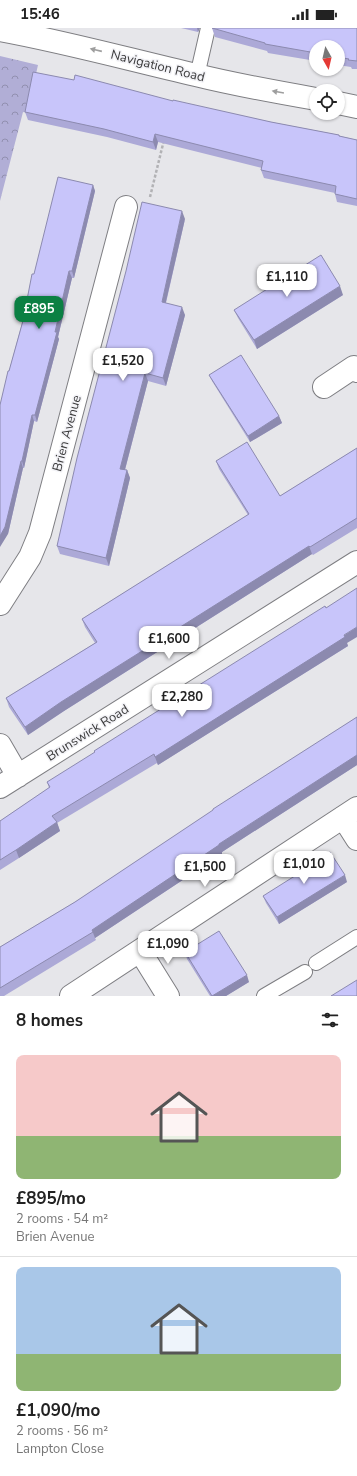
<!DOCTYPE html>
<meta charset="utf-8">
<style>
:root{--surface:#fff;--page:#f2f2f2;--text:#222;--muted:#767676;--line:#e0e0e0;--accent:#0b8043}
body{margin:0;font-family:"Nunito Sans",sans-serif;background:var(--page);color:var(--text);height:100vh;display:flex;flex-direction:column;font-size:15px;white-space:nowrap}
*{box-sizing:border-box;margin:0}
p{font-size:13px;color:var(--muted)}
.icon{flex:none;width:22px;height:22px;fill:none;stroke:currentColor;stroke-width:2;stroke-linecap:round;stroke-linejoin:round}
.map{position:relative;height:968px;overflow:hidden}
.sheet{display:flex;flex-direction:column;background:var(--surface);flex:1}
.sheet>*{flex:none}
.needle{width:26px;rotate:172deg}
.tools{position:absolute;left:309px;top:12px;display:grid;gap:8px}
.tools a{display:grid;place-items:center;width:36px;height:36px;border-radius:50%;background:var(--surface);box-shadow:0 1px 3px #0004;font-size:20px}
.price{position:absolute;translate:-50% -34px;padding:0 9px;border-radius:8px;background:#fff;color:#222;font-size:13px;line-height:26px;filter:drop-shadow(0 1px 2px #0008)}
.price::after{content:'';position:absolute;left:50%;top:24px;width:12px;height:9px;margin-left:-6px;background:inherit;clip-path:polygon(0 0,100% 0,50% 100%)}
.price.active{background:var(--accent);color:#fff}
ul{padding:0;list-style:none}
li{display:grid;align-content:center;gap:8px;height:212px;padding:0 16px}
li+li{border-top:1px solid var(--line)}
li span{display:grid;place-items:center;height:124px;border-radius:8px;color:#555}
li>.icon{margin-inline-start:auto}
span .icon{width:72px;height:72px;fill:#fffc;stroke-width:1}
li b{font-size:17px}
h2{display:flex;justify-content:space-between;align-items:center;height:48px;padding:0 16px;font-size:17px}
.status{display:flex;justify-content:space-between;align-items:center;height:28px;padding:0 20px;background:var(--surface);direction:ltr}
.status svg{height:11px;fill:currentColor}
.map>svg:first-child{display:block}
.park{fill:url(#park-crowns)}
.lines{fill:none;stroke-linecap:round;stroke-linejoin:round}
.lane-casing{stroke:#7e7e82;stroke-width:16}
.street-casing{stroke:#7e7e82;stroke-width:24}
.path{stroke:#b2b2b5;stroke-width:2.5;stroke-dasharray:3 2;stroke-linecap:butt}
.lane{stroke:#fff;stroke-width:14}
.street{stroke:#fff;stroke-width:22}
.wall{fill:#aca9d7}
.shaded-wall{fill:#8c8aaf}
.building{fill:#c8c5fa;stroke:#8c8aaf}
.oneway{fill:#9e9e9e}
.labels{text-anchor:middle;stroke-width:3;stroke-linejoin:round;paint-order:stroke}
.street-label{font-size:13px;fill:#3c3c3d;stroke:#f3f3f7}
</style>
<div class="status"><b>15:46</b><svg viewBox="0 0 49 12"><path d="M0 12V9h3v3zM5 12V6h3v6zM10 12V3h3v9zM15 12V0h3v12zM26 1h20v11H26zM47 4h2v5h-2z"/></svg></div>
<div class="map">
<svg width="357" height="968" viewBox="0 0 357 968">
<defs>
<pattern id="park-crowns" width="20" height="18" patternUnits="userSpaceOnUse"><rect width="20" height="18" fill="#b1aed6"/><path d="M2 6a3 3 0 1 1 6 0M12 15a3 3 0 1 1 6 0" fill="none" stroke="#918faf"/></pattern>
</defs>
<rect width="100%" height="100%" fill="#e6e6ea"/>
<!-- park -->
<path class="park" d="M0 28 38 37 27 85 23 84 0 173Z"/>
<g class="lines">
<!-- lane casing -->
<g class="lane-casing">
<path id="lane" d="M197 48 208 0
M316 935 357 909
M264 968 305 944"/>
</g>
<!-- street casing -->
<g class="street-casing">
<path id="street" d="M0 2C66 14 131 32 196 47 236 57 276 64 316 71
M338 75 357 79
M324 359 354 339 357 343
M0 576 30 529 40 505 126 179
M0 717 18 748
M0 759 357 534
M343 789 357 811
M140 923 168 968
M71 968 357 780"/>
</g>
<!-- path -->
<path class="path" d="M150 169 164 112"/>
<!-- lane -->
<use href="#lane" class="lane"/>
<!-- street -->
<use href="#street" class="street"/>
</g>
<!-- wall -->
<path class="wall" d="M181 0H200L198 4Z
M212 0H357V41H352L351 39 338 37V19H316V33L268 25 267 23 215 9Z
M173 73 271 94 339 107 340 108 357 112V178L337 174 335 166V165L264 150 261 142 262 140 158 114 156 122 107 109 28 92 25 84Z
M93 157 95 163 74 250H72L58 309 59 311 37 394 34 393 24 440H23L8 506 9 343 25 284V282L34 246Z
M185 191 166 275 185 287 166 358 148 353 125 442H127L130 450 109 538 60 526 57 518Z
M343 267 257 321 238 290 234 282Z
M209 347 279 388 282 395 250 414 212 353Z
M357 420V500L313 527 312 526 64 683 28 707 9 679 6 670 95 615 85 599 82 591 248 487 219 441 216 433 280 468Z
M347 615 348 618 158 737 157 735 57 795 60 803 19 830 0 842V793L49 760 47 754Z
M357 689V737L222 824V826L95 910 96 912 4 968H0V919L75 874Z
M347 854 279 896 266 875 263 868Z
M185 924 249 954 226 968H210L187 931Z"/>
<!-- shaded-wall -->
<path class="shaded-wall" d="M197 0H200L198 4Z
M155 106 158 114 156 122 153 114Z
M93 157 95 163 74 250 72 243Z
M182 183 185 191 164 282 162 274Z
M69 243 72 250 58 309 59 311 37 394 35 387 55 304Z
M340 258 343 267 257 321 254 312Z
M182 279 185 287 166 358 163 350Z
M145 345 148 353 123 449 120 441Z
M32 387 34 393 24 440 22 433Z
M279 388 282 395 250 414 248 408Z
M21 433 23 440 8 506 0 519V508Z
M127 442 130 450 109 538 106 530Z
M309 518 312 526 64 683 28 707 25 699 61 674Z
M357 599V609L347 615 348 618 158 737 155 729Z
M357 727V737L222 824V826L95 910 92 902 219 816Z
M57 794 60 803 19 830 16 822Z
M345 847 347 854 279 896 277 889Z
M247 947 249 954 226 968H212Z"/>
<!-- building -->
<path class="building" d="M212 0H357V33L348 32 349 31 338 29V19H316V25L265 16V15Z
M33 44 74 52 75 47 173 73V72L271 94 339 107V108L357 112V171L335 166 336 158 261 142 263 133 155 106 153 114 104 101 25 84Z
M58 149 93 157 72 243H69L55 304H57L35 387H32L22 433H21L5 499 0 508V377L8 343H9L26 282H25L32 246H34Z
M142 174 182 183 162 274 182 279 163 350 145 345 120 441 127 442 106 530 57 518 77 430 126 243Z
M321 227 340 258 254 312 234 282Z
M241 327 279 388 248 408 209 347Z
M247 414 280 468 357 420V490L310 519 309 518 61 674 25 699 6 670 97 614 82 591 249 486 216 433Z
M357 560V599L344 607 345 609 155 729 154 726 52 788 57 794 16 822 0 832V793L50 759 47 754 95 724 94 723 325 578 326 580Z
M357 689V727L219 816V817L92 902 93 904 0 960V919L75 874 213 782V781Z
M330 824 345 847 277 889 263 868 309 839V838Z
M219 903 247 947 212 968 185 924Z
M357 952V968H331Z"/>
<!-- one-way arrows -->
<defs><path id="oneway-solid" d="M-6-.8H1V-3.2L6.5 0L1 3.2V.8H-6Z"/></defs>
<g class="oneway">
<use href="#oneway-solid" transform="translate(96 22) rotate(-167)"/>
<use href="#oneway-solid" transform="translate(278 64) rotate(-170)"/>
</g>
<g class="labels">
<!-- street labels -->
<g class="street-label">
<text transform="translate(158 37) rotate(14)" y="5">Navigation Road</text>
<text transform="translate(66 405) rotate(-75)" y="5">Brien Avenue</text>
<text transform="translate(87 704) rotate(-32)" y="5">Brunswick Road</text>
</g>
</g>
</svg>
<div class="tools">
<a><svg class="needle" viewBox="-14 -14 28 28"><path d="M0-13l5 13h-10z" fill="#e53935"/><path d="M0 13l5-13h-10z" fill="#767676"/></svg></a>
<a><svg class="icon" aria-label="locate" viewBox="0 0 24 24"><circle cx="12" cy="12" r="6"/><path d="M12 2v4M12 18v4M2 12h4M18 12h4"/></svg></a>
</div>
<b class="price" style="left:287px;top:270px">£1,110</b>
<b class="price active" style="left:39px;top:302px">£895</b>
<b class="price" style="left:123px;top:354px">£1,520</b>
<b class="price" style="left:169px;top:632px">£1,600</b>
<b class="price" style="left:182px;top:690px">£2,280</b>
<b class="price" style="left:304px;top:857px">£1,010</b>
<b class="price" style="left:205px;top:860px">£1,500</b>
<b class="price" style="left:168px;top:937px">£1,090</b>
</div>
<section class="sheet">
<h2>8 homes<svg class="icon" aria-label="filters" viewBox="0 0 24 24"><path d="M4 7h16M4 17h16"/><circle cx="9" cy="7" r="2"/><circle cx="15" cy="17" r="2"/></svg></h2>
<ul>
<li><span style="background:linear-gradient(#f6c9c9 65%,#8fb573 0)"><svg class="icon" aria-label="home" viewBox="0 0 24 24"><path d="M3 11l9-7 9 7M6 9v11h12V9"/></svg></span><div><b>£895/mo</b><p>2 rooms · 54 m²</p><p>Brien Avenue</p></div></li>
<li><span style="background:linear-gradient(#a9c7e8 70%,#8fb573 0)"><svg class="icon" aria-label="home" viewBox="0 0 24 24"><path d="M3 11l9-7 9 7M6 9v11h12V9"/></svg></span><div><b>£1,090/mo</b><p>2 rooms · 56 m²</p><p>Lampton Close</p></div></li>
</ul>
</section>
